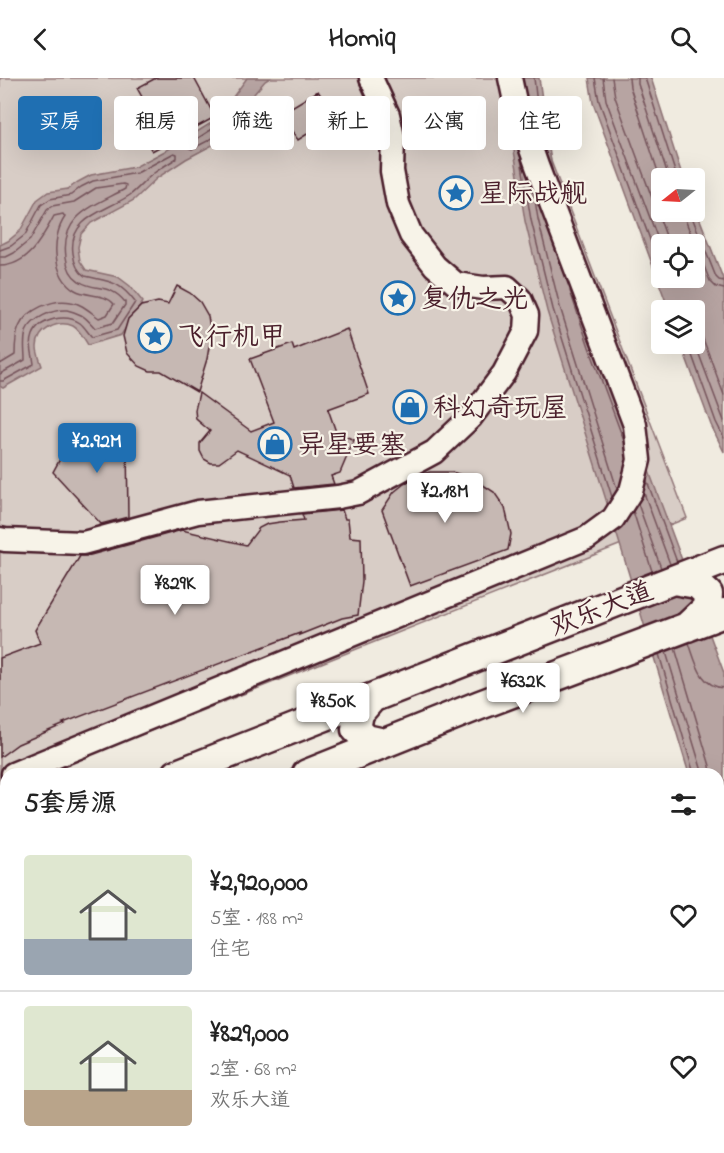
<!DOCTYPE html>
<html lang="zh">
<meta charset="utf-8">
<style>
:root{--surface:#fff;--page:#f6f6f6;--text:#222;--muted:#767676;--line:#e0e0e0;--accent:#1f6fb2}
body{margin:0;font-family:"Indie Flower","LXGW WenKai TC",sans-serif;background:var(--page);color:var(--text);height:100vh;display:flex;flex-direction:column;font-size:22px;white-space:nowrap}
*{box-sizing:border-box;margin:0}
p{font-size:20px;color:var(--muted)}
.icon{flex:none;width:33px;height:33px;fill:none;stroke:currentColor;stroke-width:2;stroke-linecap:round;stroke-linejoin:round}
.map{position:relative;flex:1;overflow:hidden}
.drawer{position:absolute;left:0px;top:690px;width:724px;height:386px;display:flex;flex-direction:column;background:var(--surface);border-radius:18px 18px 0 0;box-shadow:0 6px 24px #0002}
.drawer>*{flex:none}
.banner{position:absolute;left:18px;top:18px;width:688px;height:54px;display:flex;gap:12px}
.needle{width:39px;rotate:252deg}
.buttons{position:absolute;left:651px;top:90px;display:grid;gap:12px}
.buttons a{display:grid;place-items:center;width:54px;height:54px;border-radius:6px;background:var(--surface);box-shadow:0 6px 24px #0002;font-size:30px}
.price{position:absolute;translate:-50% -51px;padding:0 14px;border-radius:6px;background:#fff;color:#222;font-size:20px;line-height:39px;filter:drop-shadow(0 2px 3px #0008)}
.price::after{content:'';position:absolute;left:50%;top:36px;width:18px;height:14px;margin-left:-9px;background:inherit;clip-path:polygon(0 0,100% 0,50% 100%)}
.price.active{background:var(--accent);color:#fff}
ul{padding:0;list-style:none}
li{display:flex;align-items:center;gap:18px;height:150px;padding:0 24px}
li+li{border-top:2px solid var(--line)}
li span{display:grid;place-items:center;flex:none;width:168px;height:120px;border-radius:6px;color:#555}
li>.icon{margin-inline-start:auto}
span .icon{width:72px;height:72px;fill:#fffc;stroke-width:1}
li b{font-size:26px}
h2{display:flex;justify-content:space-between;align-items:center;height:72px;padding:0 24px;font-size:26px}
.chip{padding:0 21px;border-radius:6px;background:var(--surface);box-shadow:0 6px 24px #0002;font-size:21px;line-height:54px}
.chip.active{background:var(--accent);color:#fff}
header{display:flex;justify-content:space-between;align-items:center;height:78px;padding:0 24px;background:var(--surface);font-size:27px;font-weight:800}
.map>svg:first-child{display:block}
.green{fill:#d8cdc6;stroke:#917678;stroke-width:1.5}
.water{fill:#b7a4a2;stroke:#8b6f72;stroke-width:1.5;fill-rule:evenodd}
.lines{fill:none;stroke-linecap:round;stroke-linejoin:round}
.shore{stroke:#76545b;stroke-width:1.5}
.building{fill:#c6b8b3;stroke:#4a1f2b;stroke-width:1.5}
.minor-casing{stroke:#4a1f2b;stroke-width:27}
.major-casing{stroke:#4a1f2b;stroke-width:33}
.minor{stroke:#f7f3e8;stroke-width:22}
.major{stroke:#f7f3e8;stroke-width:28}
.labels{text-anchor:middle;stroke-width:4.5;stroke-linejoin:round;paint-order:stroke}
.poi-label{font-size:27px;fill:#4a1f2b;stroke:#f7f3e8;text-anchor:start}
.street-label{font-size:27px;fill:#4a1f2b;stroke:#f7f3e8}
</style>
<header><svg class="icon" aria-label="back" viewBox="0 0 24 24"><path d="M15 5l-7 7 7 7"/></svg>Homiq<svg class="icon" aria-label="search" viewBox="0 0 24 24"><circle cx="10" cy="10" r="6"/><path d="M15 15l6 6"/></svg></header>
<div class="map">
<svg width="724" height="1075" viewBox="0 0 724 1075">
<rect width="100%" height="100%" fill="#f0ebe0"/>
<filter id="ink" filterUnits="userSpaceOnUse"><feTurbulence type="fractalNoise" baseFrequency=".0167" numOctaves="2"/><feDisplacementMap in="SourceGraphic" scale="12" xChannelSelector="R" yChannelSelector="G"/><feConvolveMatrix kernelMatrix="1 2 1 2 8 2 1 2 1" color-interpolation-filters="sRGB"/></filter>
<g filter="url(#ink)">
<!-- green -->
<path class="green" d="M0 0H531L551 83 687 440 42 696H6V710L0 713Z"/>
<!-- water -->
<path class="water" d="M247 0H270L265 3 254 16 240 45 226 60 186 81 157 100 134 122 91 145 81 156 78 169 80 183 86 192 118 199 130 208 143 224 121 257 88 267C84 260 80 252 73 248 58 241 37 252 37 269 37 275 40 282 42 288L3 310 0 308V167L8 163 20 153 37 122 48 114 68 111 78 104 91 97 135 89 178 66 216 42Z
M506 0H539L557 126 601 264 724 595V809L719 794 718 696H689L622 473 547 233 525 143 509 40Z
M589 0H651L683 100H662V134H694L695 129 724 203V374L711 347 681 266H694V232H669L593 25ZM694 166V200H662V166Z"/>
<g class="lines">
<!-- shore -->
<path class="shore" d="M534 0 541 61
M595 0 599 23 662 194
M603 0 606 22 662 172
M612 0 615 19 669 166
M629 0 630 9 662 106
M638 0V6L669 100
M645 0 677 100
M240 21 242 23 243 25C229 54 219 57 192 71L189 70V66L220 46Z
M521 81 531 142 553 231 612 419
M534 116 538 141 560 229 617 411
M682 134 710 203 716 209 724 211
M690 134 716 199 719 202 724 203
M0 172 11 168 25 157 41 127 50 121 71 117 81 109 93 103 137 95 174 75 177 76V80C169 85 161 90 154 95 145 102 138 111 130 117 107 133 68 139 73 175 74 184 77 193 85 198 110 204 118 202 135 224L134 226 117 252 92 259C88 255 85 249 80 245 66 235 39 241 33 257 29 268 33 276 34 286L3 303H0
M0 179H6L14 175 30 162 47 132 52 128 74 124 96 110 123 106 126 107 125 111C94 128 60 137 66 179 67 188 71 198 79 203 95 214 109 204 125 224V227L113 245 95 250C91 246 87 240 81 237 77 235 72 233 67 232 53 231 32 240 26 254 23 264 25 272 25 282L0 296
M0 188C29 187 42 160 54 138L63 136 65 139C51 159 52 198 75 212 87 219 105 215 114 226L107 237 99 240C90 234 83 226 71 224 53 220 26 232 19 249 15 258 15 268 15 277L0 286
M570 213 589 269 624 363
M694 248 702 258 724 317
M694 263 724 343
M688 266 716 344 724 360
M647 403 677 484
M644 415 670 486
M638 426 661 490
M633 433 652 493
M689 565C696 584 700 609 724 610
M675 570 710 688 711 696
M666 574 701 690 702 696
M659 576 694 696"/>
</g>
<!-- building -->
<path class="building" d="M156 0H194L215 39 152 73 144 59 160 51 137 10Z
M318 13 334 39 298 62 280 36Z
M177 208 190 215 200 224 208 238 211 257 207 281 197 314 161 293H150L139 288 127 275 123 258 128 241 141 228 158 224 168 226Z
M347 251 369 316 328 331 336 354 354 362 340 395 331 398 334 406 294 410 290 397 237 372 219 385H211L204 381 200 373V365L210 353 196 341 195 332 199 315 251 353 274 344 250 281 292 266 294 272Z
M77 350 127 364 128 439 101 446 53 394Z
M430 394H452L474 401 494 414 505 430 511 456 508 472 410 508 382 432 394 414 404 406 419 397Z
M342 432 345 441H348L350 459 361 460 362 503 358 537 342 540 299 557 300 555 63 645 65 646 18 666 0 679V580L40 565 35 552 80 478H87L182 452 246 467 259 450 267 446 280 444 304 442 302 436Z"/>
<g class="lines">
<!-- minor casing -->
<g class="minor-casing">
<path id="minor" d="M0 461 5 462 83 465 198 434 338 419 358 415 434 374 471 339 504 295 526 253 527 237 520 221 507 209 483 210 456 206 435 188 411 157 398 126 392 93 393 59 388 37 371 0
M13 696 587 460 613 441 631 413 639 382 635 347 537 88 516 28 510 0"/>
</g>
<!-- major casing -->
<g class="major-casing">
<path id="major" d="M673 502 697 506 708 516 707 530 687 549
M372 620 359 635 356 651 366 661 384 665
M177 696 724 482
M307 696 480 627 724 535
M0 765 6 762
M0 814 6 812"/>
</g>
<!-- minor -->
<use href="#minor" class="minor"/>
<!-- major -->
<use href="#major" class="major"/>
</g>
</g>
<!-- icons -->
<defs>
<g id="sight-ring" transform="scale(1.725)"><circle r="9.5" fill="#f7f3e8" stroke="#1f6fb2" stroke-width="1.5"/><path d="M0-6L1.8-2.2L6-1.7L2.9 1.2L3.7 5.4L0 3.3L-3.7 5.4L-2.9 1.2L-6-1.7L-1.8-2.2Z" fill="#1f6fb2"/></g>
<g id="shop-ring" transform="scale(1.725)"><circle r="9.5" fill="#f7f3e8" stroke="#1f6fb2" stroke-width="1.5"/><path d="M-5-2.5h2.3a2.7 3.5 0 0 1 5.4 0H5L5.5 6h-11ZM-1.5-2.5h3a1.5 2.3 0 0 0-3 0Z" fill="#1f6fb2"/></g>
</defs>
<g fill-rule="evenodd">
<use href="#sight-ring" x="456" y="115"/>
<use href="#sight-ring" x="398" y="220"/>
<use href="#sight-ring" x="155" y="258"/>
<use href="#shop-ring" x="410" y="329"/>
<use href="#shop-ring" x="275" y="366"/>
</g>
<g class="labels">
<!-- poi labels -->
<g class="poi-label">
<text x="479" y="124">星际战舰</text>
<text x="421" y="229">复仇之光</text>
<text x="178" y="267">飞行机甲</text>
<text x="433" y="338">科幻奇玩屋</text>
<text x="298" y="375">异星要塞</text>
</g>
<!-- street labels -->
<g class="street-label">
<text transform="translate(601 530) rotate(-21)" y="9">欢乐大道</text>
</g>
</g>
</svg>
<div class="buttons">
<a><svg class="needle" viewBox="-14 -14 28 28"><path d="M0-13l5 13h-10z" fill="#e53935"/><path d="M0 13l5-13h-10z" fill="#767676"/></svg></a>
<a><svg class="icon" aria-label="locate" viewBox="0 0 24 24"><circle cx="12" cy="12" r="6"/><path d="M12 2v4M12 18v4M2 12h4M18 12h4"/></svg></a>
<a><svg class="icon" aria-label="layers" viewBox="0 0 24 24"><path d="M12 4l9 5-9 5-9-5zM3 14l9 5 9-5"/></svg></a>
</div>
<b class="price active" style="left:97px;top:396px">¥2.92M</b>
<b class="price" style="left:445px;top:446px">¥2.18M</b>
<b class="price" style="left:175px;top:538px">¥829K</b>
<b class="price" style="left:523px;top:636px">¥632K</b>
<b class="price" style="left:333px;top:656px">¥850K</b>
<div class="banner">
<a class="chip active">买房</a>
<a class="chip">租房</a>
<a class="chip">筛选</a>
<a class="chip">新上</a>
<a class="chip">公寓</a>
<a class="chip">住宅</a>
</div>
<section class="drawer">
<h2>5套房源<svg class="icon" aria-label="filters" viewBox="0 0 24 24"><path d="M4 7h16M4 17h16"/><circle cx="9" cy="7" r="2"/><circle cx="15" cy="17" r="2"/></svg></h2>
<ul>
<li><span style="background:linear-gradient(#dfe7d0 70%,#9aa5b1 0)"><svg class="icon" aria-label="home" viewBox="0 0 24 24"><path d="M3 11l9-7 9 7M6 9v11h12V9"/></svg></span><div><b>¥2,920,000</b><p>5室 · 188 m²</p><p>住宅</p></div><svg class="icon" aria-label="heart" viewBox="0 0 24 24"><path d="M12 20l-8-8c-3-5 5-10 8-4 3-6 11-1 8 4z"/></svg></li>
<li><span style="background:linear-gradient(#dfe7d0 70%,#b9a48a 0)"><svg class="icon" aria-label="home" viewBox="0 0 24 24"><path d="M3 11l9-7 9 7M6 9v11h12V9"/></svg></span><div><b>¥829,000</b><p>2室 · 68 m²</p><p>欢乐大道</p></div><svg class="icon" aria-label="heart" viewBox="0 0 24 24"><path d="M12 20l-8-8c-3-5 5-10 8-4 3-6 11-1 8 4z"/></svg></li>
</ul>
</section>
</div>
